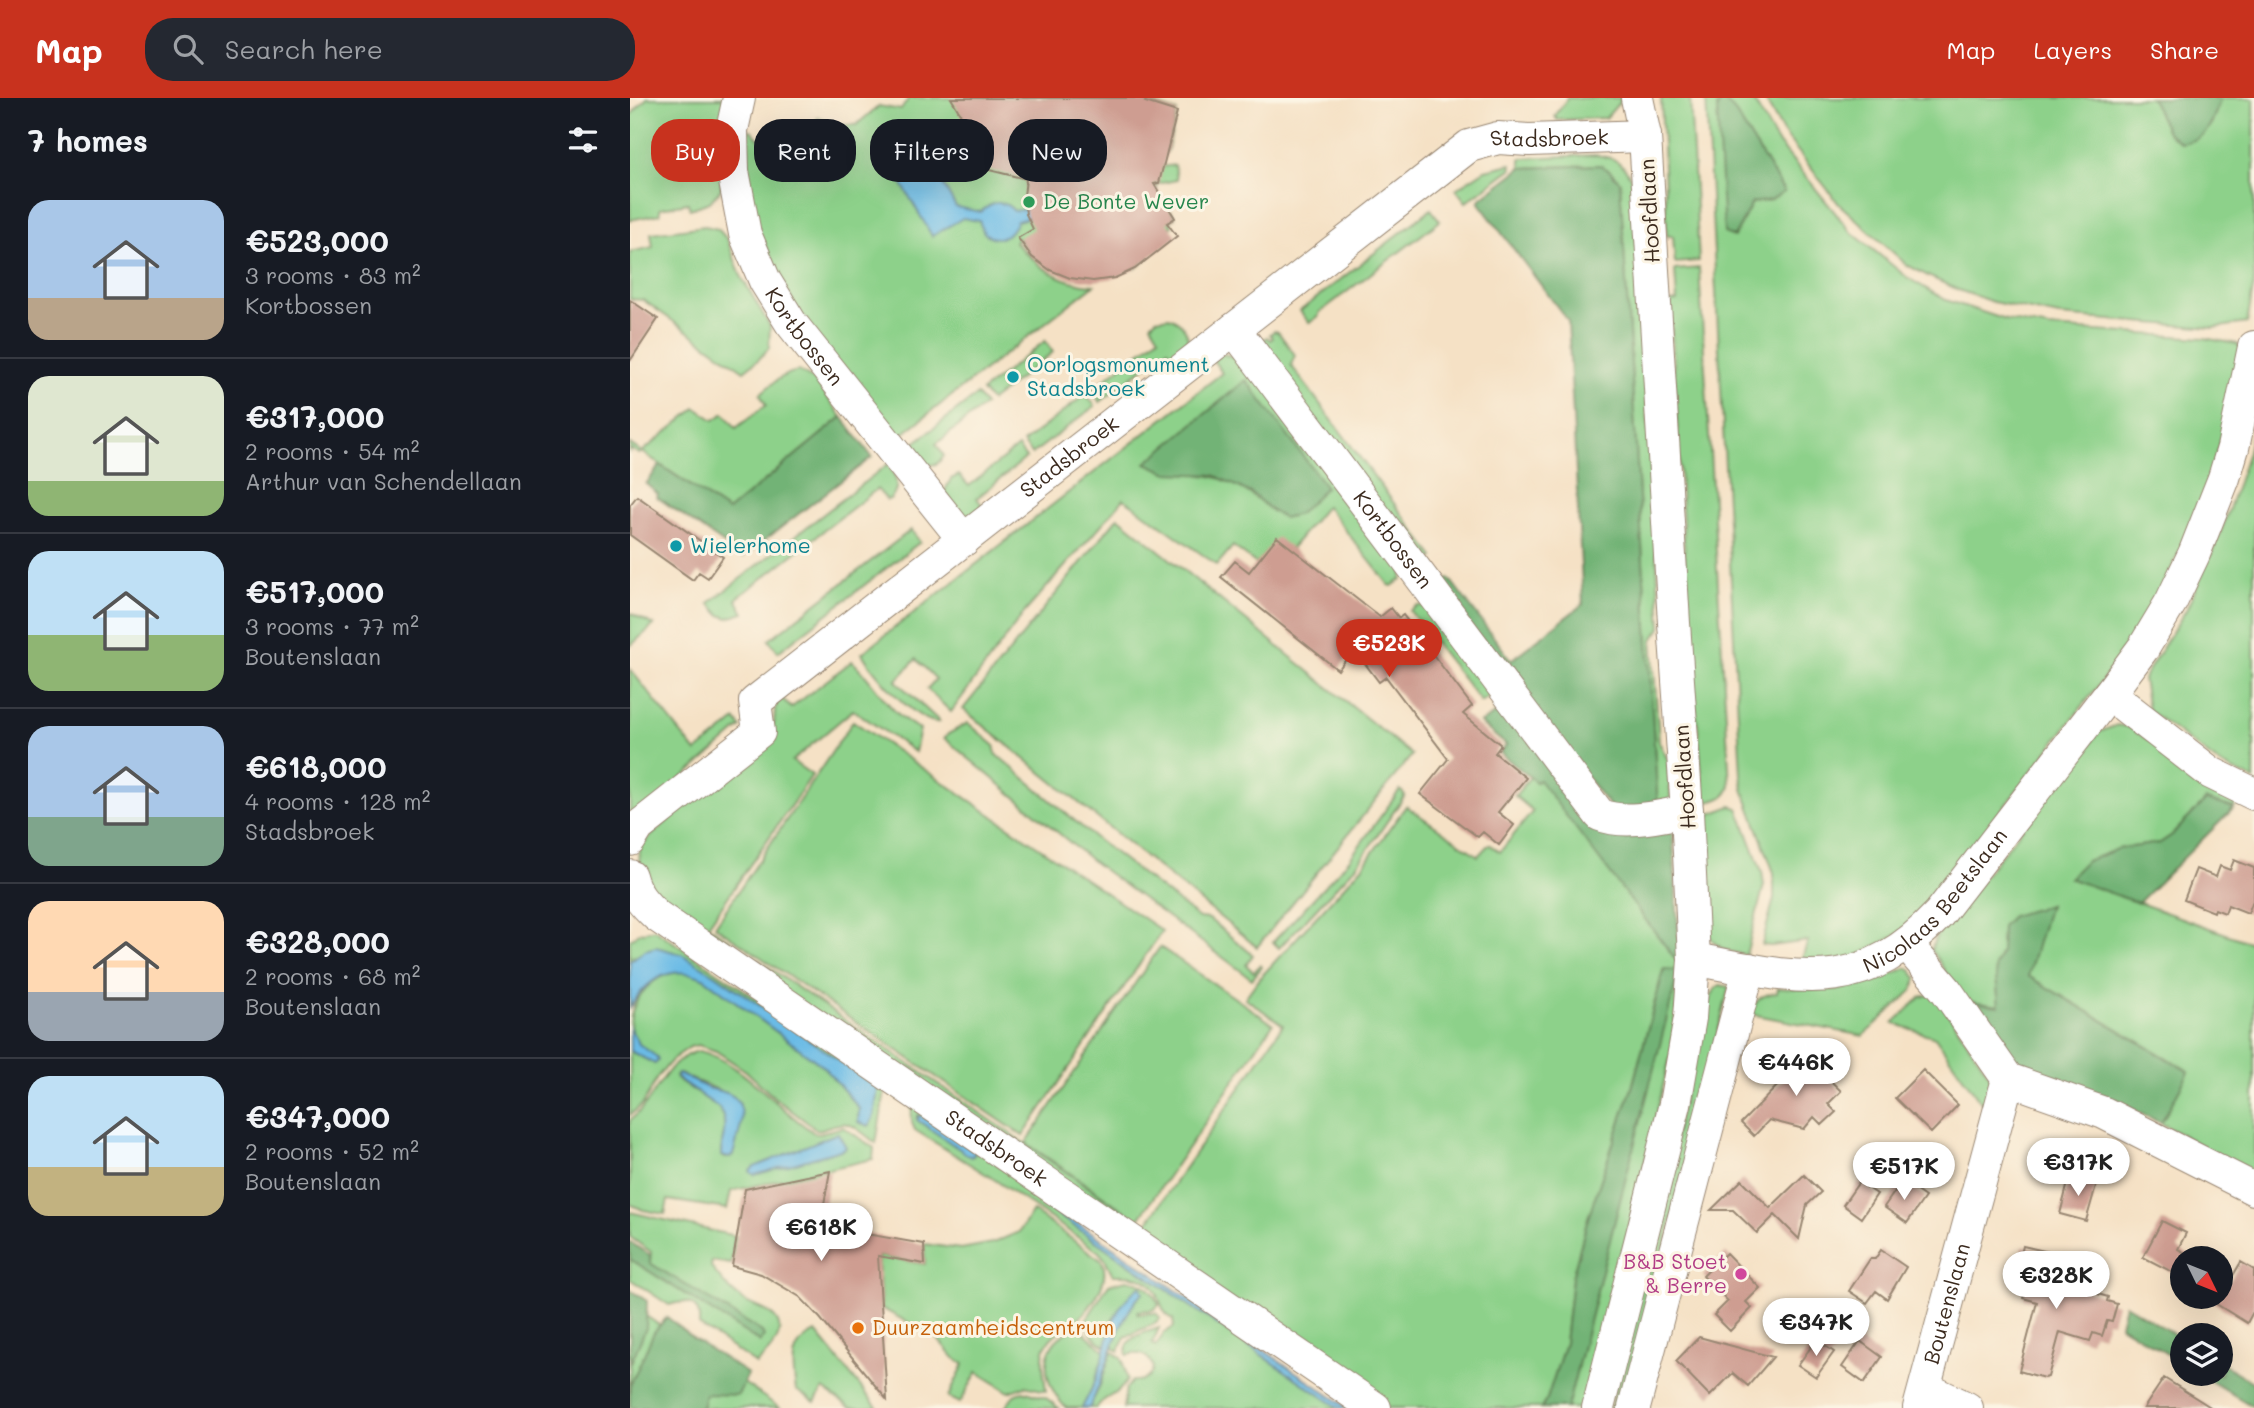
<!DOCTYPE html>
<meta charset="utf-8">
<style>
:root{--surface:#171b24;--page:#242831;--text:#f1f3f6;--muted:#9ea1a6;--line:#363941;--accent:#c8321e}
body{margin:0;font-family:Mali,sans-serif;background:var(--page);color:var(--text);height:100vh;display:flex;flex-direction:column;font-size:26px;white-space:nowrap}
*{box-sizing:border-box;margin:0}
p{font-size:23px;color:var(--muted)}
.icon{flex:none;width:38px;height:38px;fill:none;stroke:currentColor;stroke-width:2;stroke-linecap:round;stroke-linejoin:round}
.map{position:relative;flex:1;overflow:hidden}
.panel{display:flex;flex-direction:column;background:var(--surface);width:630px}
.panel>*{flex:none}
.hud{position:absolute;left:21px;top:21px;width:665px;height:63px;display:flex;gap:14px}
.needle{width:46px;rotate:133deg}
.buttons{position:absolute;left:1540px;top:1148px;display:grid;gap:14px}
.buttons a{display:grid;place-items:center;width:63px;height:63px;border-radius:50%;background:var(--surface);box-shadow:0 7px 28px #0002;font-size:35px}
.price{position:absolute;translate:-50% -60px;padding:0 16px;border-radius:24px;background:#fff;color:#222;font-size:23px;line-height:46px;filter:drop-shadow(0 2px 4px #0008)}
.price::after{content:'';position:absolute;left:50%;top:42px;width:21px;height:16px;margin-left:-10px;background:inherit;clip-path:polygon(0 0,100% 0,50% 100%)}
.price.current{background:var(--accent);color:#fff}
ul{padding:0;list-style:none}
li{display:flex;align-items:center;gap:21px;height:175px;padding:0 28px}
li+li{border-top:2px solid var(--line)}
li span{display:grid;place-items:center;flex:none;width:196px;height:140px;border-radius:21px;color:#555}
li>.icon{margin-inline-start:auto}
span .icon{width:84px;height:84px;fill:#fffc;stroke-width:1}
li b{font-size:30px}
h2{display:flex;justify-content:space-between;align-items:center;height:84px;padding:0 28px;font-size:30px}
.pill{padding:0 24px;border-radius:28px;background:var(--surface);box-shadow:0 7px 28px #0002;font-size:24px;line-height:63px}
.pill.current{background:var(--accent);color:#fff}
header{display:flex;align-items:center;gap:42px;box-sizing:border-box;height:98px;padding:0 35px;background:var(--accent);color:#fff}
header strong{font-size:33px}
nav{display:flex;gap:38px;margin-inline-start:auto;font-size:24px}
.search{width:490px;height:63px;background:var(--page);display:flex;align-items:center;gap:18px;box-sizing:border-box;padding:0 24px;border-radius:28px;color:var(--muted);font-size:26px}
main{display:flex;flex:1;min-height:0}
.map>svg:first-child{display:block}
.green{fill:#8dd18a;stroke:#647e54;stroke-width:2;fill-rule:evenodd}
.forest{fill:#72b376;stroke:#566e4a;stroke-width:2}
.water{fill:#6bbbe6;stroke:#537282;stroke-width:2}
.building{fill:#ce9d91}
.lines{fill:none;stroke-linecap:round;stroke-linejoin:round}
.minor-casing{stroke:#988672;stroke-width:34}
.minor{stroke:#fff;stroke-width:32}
.leisure-dot{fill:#2e9e5b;stroke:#fcf5e5;stroke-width:2.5}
.culture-dot{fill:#0f9aa8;stroke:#fcf5e5;stroke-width:2.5}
.hotel-dot{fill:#d1479c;stroke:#fcf5e5;stroke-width:2.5}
.food-dot{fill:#e8710a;stroke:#fcf5e5;stroke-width:2.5}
.labels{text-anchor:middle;stroke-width:6;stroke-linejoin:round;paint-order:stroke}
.street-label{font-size:21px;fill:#3b2a1e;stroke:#fcf5e5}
.leisure-label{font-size:21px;fill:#27864d;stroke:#fcf5e5;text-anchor:start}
.culture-label{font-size:21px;fill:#0d838f;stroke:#fcf5e5;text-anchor:start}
.hotel-label{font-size:21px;fill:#b23c85;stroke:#fcf5e5;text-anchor:end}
.food-label{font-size:21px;fill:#c56008;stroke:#fcf5e5;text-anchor:start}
</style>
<header>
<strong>Map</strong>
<div class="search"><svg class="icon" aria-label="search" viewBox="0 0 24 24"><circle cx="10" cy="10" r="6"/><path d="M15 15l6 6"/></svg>Search here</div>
<nav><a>Map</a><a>Layers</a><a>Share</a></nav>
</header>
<main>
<section class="panel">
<h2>7 homes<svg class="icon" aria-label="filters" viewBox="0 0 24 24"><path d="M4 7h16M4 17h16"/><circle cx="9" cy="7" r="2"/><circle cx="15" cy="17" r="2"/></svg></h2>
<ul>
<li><span style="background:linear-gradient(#a9c7e8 70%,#b9a48a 0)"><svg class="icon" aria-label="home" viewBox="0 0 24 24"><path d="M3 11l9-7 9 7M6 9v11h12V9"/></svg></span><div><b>€523,000</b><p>3 rooms · 83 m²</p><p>Kortbossen</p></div></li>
<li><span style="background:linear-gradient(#dfe7d0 75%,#8fb573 0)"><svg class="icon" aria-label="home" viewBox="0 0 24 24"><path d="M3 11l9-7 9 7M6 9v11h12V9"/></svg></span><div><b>€317,000</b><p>2 rooms · 54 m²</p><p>Arthur van Schendellaan</p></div></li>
<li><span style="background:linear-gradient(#bfe0f5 60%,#8fb573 0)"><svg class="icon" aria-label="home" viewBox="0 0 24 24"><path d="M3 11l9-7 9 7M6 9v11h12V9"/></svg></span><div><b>€517,000</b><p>3 rooms · 77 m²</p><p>Boutenslaan</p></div></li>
<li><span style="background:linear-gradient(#a9c7e8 65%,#7fa58c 0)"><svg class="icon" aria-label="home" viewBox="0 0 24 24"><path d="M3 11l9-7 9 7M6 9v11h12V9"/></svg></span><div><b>€618,000</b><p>4 rooms · 128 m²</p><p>Stadsbroek</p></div></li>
<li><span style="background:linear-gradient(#ffd9b3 65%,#9aa5b1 0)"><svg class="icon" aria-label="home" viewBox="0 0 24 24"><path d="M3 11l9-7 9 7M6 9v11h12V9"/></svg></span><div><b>€328,000</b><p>2 rooms · 68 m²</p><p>Boutenslaan</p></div></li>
<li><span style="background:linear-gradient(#bfe0f5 65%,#c2b280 0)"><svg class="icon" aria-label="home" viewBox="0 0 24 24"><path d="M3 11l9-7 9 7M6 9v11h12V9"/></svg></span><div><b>€347,000</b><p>2 rooms · 52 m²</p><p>Boutenslaan</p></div></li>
</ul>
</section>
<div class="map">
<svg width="1624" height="1310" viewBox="0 0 1624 1310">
<rect width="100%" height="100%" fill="#fcf5e5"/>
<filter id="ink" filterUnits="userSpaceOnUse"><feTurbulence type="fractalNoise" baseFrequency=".0143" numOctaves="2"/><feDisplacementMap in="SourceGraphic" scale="14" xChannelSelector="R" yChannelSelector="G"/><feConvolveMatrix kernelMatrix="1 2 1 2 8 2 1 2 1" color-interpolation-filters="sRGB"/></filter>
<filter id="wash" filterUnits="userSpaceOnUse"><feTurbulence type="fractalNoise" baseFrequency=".00686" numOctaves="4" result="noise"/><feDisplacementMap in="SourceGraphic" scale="28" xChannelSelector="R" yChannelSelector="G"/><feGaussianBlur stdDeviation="1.57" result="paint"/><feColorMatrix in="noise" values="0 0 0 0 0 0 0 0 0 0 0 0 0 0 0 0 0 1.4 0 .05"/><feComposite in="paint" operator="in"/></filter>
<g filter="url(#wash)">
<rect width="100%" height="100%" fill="#f5e1c5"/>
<!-- green -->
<path class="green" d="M17 0H98L91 91 80 104 60 111 58 105 30 110V116L0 122V18Z
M279 0H517L516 4 547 14 537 54 520 65 522 70 545 67 547 82 527 86 528 109 541 113 545 120 540 123 542 127C533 146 521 158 505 171L402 159 387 140 385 144C408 169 429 185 464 187L266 341 169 218 122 120 115 33 121 32C151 69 170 58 188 20L208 27H226L249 8 271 12Z
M938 0H993L976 20 927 22 925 18Z
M1031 0H1060L1069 163 1045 165 1043 138H1037Z
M1076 0H1122L1146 42 1220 133 1278 180 1316 202 1376 222 1419 230 1574 240 1607 246 1612 251 1577 396 1513 530 1280 830 1215 865 1171 863 1178 843 1141 848 1132 847 1144 800V775L1113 691 1111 677ZM1103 11 1154 93 1141 102 1122 105Z
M1134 0H1521L1537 34 1580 29 1591 0H1624V185L1617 225 1583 230 1429 218 1363 204 1331 193 1298 178 1277 167 1209 106 1153 34Z
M965 57C986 59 996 66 1003 86L1031 530 1022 542 1029 644 1038 662 1041 709 1028 711 990 84 980 73 970 67 891 70V60Z
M881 66 882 70 836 104 826 91 855 72Z
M801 111 810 123 689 215V218L679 225 670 213Z
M75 128 88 131 97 141 111 178 140 228 139 250 129 261 114 273 13 202 0 201V154L23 149 21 135Z
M1069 170 1100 687C1098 701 1085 702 1074 705L1068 629 1062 582 1040 204 1047 203 1045 172Z
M539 219C553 224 561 236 557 251L547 261 538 251 470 304 461 292 529 239 521 226 526 221Z
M644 233 648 234 665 257 661 267 804 459 791 468 628 246 637 239 640 242 643 240 640 236Z
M415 243 423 254 361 303 352 293Z
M592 256 616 261 773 468 772 481 762 488 759 487 696 408 640 476 603 448 587 467 494 401 394 515 321 614 297 591 306 581 286 561 266 583 310 624C287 627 242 574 232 555L592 275 583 262ZM616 283 642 413C622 396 598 378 571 377Z
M169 273 184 282 212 319 98 413 12 354 9 356 2 352 0 354V346L12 354 66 310 84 322 94 315 106 330 136 307 130 296C142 286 153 275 169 273Z
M456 296 465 308 402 356 393 345Z
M347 297 355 307 306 346 314 358 307 366 292 368 274 353Z
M1624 326V682L1591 667 1518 612 1513 581 1556 512 1580 459 1594 426 1618 354Z
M388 349 396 360 347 400 355 411 345 420H332L314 394 321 381 329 377 339 388Z
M258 366C266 379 271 389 260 401L257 402 247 391 106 501 114 515 98 520 90 517 79 505Z
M488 419 782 657 627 849 333 611Z
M281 432 290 444 148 554 139 542Z
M788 507 804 510 864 595 851 604 780 513Z
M0 515 24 527 0 548Z
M222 563C246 585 259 617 290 631L285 654 223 612 162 663 182 677 78 828 515 1128 653 927 615 900 628 882 733 768 776 708 848 758 859 746 870 754 903 713 885 698 900 679 906 684 909 681 1050 867 1042 951 956 1310H937L1048 873 1033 872 1002 990 958 1120 942 1180 935 1245 917 1301 911 1310H758L42 821 9 770 10 748 144 626 145 611 150 598 161 610Z
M0 571 66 654 106 622 111 629 0 726Z
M223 623 532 833 393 1038 85 828Z
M338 625 364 647 366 656 464 739 569 820 579 821 623 857 616 867 624 874 630 867 632 869 622 881 466 766 314 640 318 636Z
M1487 627 1499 629 1607 700 1604 710 1576 702 1542 737 1530 745 1488 751 1440 780 1624 846V1078L1531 1025 1559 973 1398 878 1418 807 1372 828 1371 855 1365 868 1369 908 1335 903 1301 852 1306 839 1469 634Z
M770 692 775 697 727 767 649 850 643 844 718 763Z
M1101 708 1108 710 1132 774 1134 787 1116 857C1098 854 1087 851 1077 835L1075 718Z
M24 831 256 988 246 1045C218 1025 222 1020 189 1032L186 1031 145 1000 116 973 86 953 68 947 60 949 44 960 28 978 13 1006 0 1017V953L25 966C17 955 3 942 0 929 0 901 23 876 49 874 59 873 67 877 75 881L194 969 229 1010 228 1021 246 988 86 877 4 858 0 863V842L9 835Z
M530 849 643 926 508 1122 396 1045Z
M1276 870 1280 871 1287 880 1282 893 1233 938 1121 916C1125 902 1132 896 1147 895L1148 890 1208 892 1248 882Z
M1090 887 1099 889 995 1310H980L1076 908 1085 891Z
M1305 895 1364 984 1359 1016 1305 939 1263 925 1291 899Z
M69 953C109 961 150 1014 186 1036L213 1029 244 1050 243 1061 101 1093 97 1111 38 1102 35 1116 13 1112 0 1106V1022C27 1003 33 961 69 953ZM50 976C66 984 101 994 110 1006L104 1052 96 1060 91 1058C91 1039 100 1027 89 1010L47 981 46 978Z
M281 999 414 1102 412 1106 709 1310H493L496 1291 502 1283C513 1283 521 1282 523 1269 519 1256 508 1254 497 1257 493 1238 515 1235 529 1230L522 1246 526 1248 534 1235 544 1229 543 1221C525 1213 535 1187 507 1179 499 1176 491 1177 483 1177L475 1161 469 1154 365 1082 285 1032 282 1025ZM288 1017 345 1055 343 1058 287 1020Z
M403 1113 472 1163C481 1181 462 1209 448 1221 437 1231 422 1234 415 1249 410 1262 415 1280 416 1293L395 1288 379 1294 347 1274 330 1305 318 1299 334 1266C319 1259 318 1250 305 1239L251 1210 248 1158 295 1166 294 1146 331 1151 363 1145 389 1134Z
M0 1114 105 1138 101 1166 82 1163 81 1169C91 1182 101 1195 116 1204 123 1208 133 1210 141 1216 162 1233 139 1254 126 1266L69 1227C71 1204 57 1201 39 1207L0 1181V1161L130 1244 20 1165 21 1154 0 1139Z
M497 1182C514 1184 522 1191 529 1207L523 1212 508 1213V1216L526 1215 530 1220 526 1225 495 1239 489 1253 483 1250C487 1228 498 1211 513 1194L508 1189 482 1222 476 1248C467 1244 456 1232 456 1222L479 1186Z
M0 1207 150 1310H0Z
M448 1229 475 1253 464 1286 452 1310H436C410 1282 407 1244 448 1229Z
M186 1234 248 1310H221L193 1291 185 1304 166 1292C162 1267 159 1245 186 1234Z
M482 1253 492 1261 497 1282C488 1299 476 1296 466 1310H459L469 1290Z
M393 1293 416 1300 429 1310H375L384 1297Z"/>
<!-- forest -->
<path class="forest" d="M1521 0H1591C1582 24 1579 42 1551 45L1537 34Z
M1093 2 1103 11 1154 93 1141 102 1122 105 1104 139 1094 135 1087 9Z
M970 67 980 73 990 84 1028 711 985 715 807 488 819 480 881 562 953 506 938 223 849 105V102L891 70Z
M616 282 696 389 669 416 654 420 642 413 621 395 584 377 538 375 516 365Z
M212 319 242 359 113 459 27 399 28 396 16 386 30 367 98 413Z
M878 608 968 726 1042 722 1050 867 909 682 906 684 870 655 876 647 850 625Z
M1576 702 1604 710 1508 805 1439 780 1456 763 1488 751 1530 745 1542 737Z
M1419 807 1398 878 1559 974 1531 1025 1478 1000 1387 965 1335 903 1369 908 1365 868 1371 855 1372 828 1382 818Z
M1034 871 1049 872 937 1310H911L917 1301 935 1245 942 1180 958 1120 1002 990Z
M0 1144 20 1157V1165L132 1234 134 1238 130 1244 0 1161Z
M0 1192 17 1203 16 1230 0 1267Z
M1495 1206 1552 1241V1265L1490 1227Z
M37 1219 64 1241 118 1276 108 1297 75 1296 72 1310H0V1288L24 1234Z
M1591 1265 1624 1285V1309L1569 1276H1591Z"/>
<!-- water -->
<path class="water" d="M288 42 326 109 351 114C361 103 373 101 384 113L396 111 398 120 387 123C380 138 370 146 354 135L349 123 333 120 302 138 257 60Z
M26 849 51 856 86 877 246 988 248 990 244 1018 239 1028 228 1024 229 1010 194 969 75 881C43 865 17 880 0 910V863L15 852Z
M0 930 9 946 27 959 28 963 25 966 0 953Z
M48 976C58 979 68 986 78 990 87 993 97 993 104 999 120 1012 107 1040 103 1057L99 1060 91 1058C91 1039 100 1027 89 1010L47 980Z
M290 1017 344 1053 345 1055 341 1059 287 1022Z
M208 1035 216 1049 214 1051 125 1077 121 1075 120 1073 124 1069Z
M414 1102 718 1310H709L412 1106Z
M510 1188 513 1194C483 1227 479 1271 459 1310H452C459 1297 466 1284 470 1270 480 1237 480 1211 510 1188Z"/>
<g id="blocks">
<!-- building -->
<path class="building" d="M321 0H517L515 4 547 14 529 85 524 86 545 120 537 125 547 138 505 171 485 180 463 183 440 180 420 172 402 159 388 140 403 131 396 116 394 98 396 81 343 68 348 46Z
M0 202 28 221 0 263Z
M7 398 93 459 78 480 69 474 63 482 0 437V407Z
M647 439 750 519 761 510 769 520 773 517 842 608 833 616 871 647 865 655 896 680 868 714 884 727 869 747 853 734 848 739 790 696 818 661 756 579 749 584 724 551 708 572 591 479 605 463 619 474Z
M1604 762 1624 770V800L1618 815 1598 807 1595 815 1585 811 1584 814 1554 802 1566 771 1586 779 1590 768 1600 772Z
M1163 957 1170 965 1176 959 1211 993 1198 1006 1206 1014 1192 1027 1184 1019 1174 1031 1139 1022 1124 1038 1111 1025 1157 978 1150 971Z
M1293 972 1328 1007 1301 1035 1265 1000Z
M200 1073 190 1128 294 1146 295 1166 248 1158 257 1302 190 1220 170 1199 131 1176 102 1168 115 1091Z
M1174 1077 1191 1094 1177 1107 1169 1141 1145 1117 1127 1135 1103 1112H1081L1112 1082 1140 1110Z
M1440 1077 1467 1084 1456 1123 1430 1116Z
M1272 1083 1295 1099 1277 1125 1254 1109Z
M1229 1084 1247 1096 1231 1120 1213 1107Z
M1532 1123 1556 1135 1548 1151 1559 1157 1557 1160H1552V1170L1548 1177 1513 1159Z
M1393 1148 1419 1154 1416 1168 1434 1173 1430 1185 1478 1199 1477 1203 1487 1206 1482 1224 1477 1223 1472 1238 1463 1235 1460 1243 1430 1234 1418 1279 1414 1280 1389 1273 1407 1204 1393 1200 1395 1190 1383 1187Z
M1251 1152 1276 1169 1257 1201 1246 1193 1237 1205 1219 1193 1240 1161H1245Z
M1096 1155 1130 1190 1116 1204 1122 1210 1100 1233 1084 1217 1098 1203 1073 1178Z
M1611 1164 1624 1172V1212L1617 1225 1583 1204 1586 1199H1591V1191L1595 1185 1598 1186Z
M1069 1239 1143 1259 1118 1288 1103 1275 1080 1298 1046 1263Z
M1186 1242 1204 1254 1186 1279 1168 1267Z
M1230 1243 1252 1259 1234 1285 1212 1269Z
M1534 1280 1582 1310H1514Z"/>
</g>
</g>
<g filter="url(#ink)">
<use href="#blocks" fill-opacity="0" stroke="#988672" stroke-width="2"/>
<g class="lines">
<!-- minor casing -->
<g class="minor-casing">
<g id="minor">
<path id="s1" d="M109 0 102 32 103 73 115 136 135 183 161 225 334 442"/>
<path id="s2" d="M604 231 970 717C996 727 1030 718 1057 713"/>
<path d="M1479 596 1581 675 1624 696"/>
<path id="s3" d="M0 742 8 729 129 634 125 604 839 48 868 40 899 42 1015 38"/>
<path id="s4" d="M0 778C4 795 14 806 27 818L745 1310"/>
<path d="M1277 847 1316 892 1378 981 1474 1015 1624 1091"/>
<path id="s5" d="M1064 861C1167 880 1229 901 1309 816L1479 596 1514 549 1541 504 1564 456 1594 380 1603 350 1624 249"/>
<path d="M1295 1290 1337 1310"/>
<path d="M968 1310 1045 1006 1060 920 1064 861 1057 713 1044 525 1015 38 1007 0"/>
<path d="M1004 1310 1119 871"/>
<path id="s6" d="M1289 1310 1378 981"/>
</g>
</g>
<!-- minor -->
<use href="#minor" class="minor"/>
</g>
</g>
<!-- markers -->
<circle class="leisure-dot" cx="399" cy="104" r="7"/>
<g class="culture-dot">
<circle cx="383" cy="279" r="7"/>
<circle cx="46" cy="448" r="7"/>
</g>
<circle class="hotel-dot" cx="1111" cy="1176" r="7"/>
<circle class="food-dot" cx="228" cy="1230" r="7"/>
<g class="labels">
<!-- street labels -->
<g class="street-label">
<text dy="7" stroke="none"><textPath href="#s3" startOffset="1186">Stadsbroek</textPath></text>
<text transform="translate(1020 113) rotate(-93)" y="7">Hoofdlaan</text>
<text dy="7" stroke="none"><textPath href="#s1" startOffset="257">Kortbossen</textPath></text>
<text dy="7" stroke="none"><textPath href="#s3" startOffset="598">Stadsbroek</textPath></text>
<text dy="7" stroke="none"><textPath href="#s2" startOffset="264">Kortbossen</textPath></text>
<text transform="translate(1055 679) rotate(-94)" y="7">Hoofdlaan</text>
<text dy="7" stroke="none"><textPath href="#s5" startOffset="271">Nicolaas Beetslaan</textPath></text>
<text dy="7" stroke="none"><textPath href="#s4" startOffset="460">Stadsbroek</textPath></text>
<text dy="7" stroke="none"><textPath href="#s6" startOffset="108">Boutenslaan</textPath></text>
</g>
<!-- leisure labels -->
<g class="leisure-label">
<text x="413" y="111">De Bonte Wever</text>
</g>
<!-- culture labels -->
<g class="culture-label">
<text x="397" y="274">Oorlogsmonument<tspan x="397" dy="24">Stadsbroek</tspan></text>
<text x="60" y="455">Wielerhome</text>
</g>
<!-- hotel labels -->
<g class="hotel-label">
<text x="1097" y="1171">B&amp;B Stoet<tspan x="1097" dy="24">&amp; Berre</tspan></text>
</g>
<!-- food labels -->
<g class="food-label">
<text x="242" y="1237">Duurzaamheidscentrum</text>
</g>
</g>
</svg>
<div class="buttons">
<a><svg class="needle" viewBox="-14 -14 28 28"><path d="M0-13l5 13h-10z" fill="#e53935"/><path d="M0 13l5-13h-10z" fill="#9ea1a6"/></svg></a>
<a><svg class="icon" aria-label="layers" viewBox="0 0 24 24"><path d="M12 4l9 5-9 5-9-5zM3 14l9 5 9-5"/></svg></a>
</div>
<b class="price current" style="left:759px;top:581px">€523K</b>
<b class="price" style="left:1166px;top:1000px">€446K</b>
<b class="price" style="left:1448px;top:1100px">€317K</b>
<b class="price" style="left:1274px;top:1104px">€517K</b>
<b class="price" style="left:191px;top:1165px">€618K</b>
<b class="price" style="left:1426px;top:1213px">€328K</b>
<b class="price" style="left:1186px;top:1260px">€347K</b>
<div class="hud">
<a class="pill current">Buy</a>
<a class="pill">Rent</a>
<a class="pill">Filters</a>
<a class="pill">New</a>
</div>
</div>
</main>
